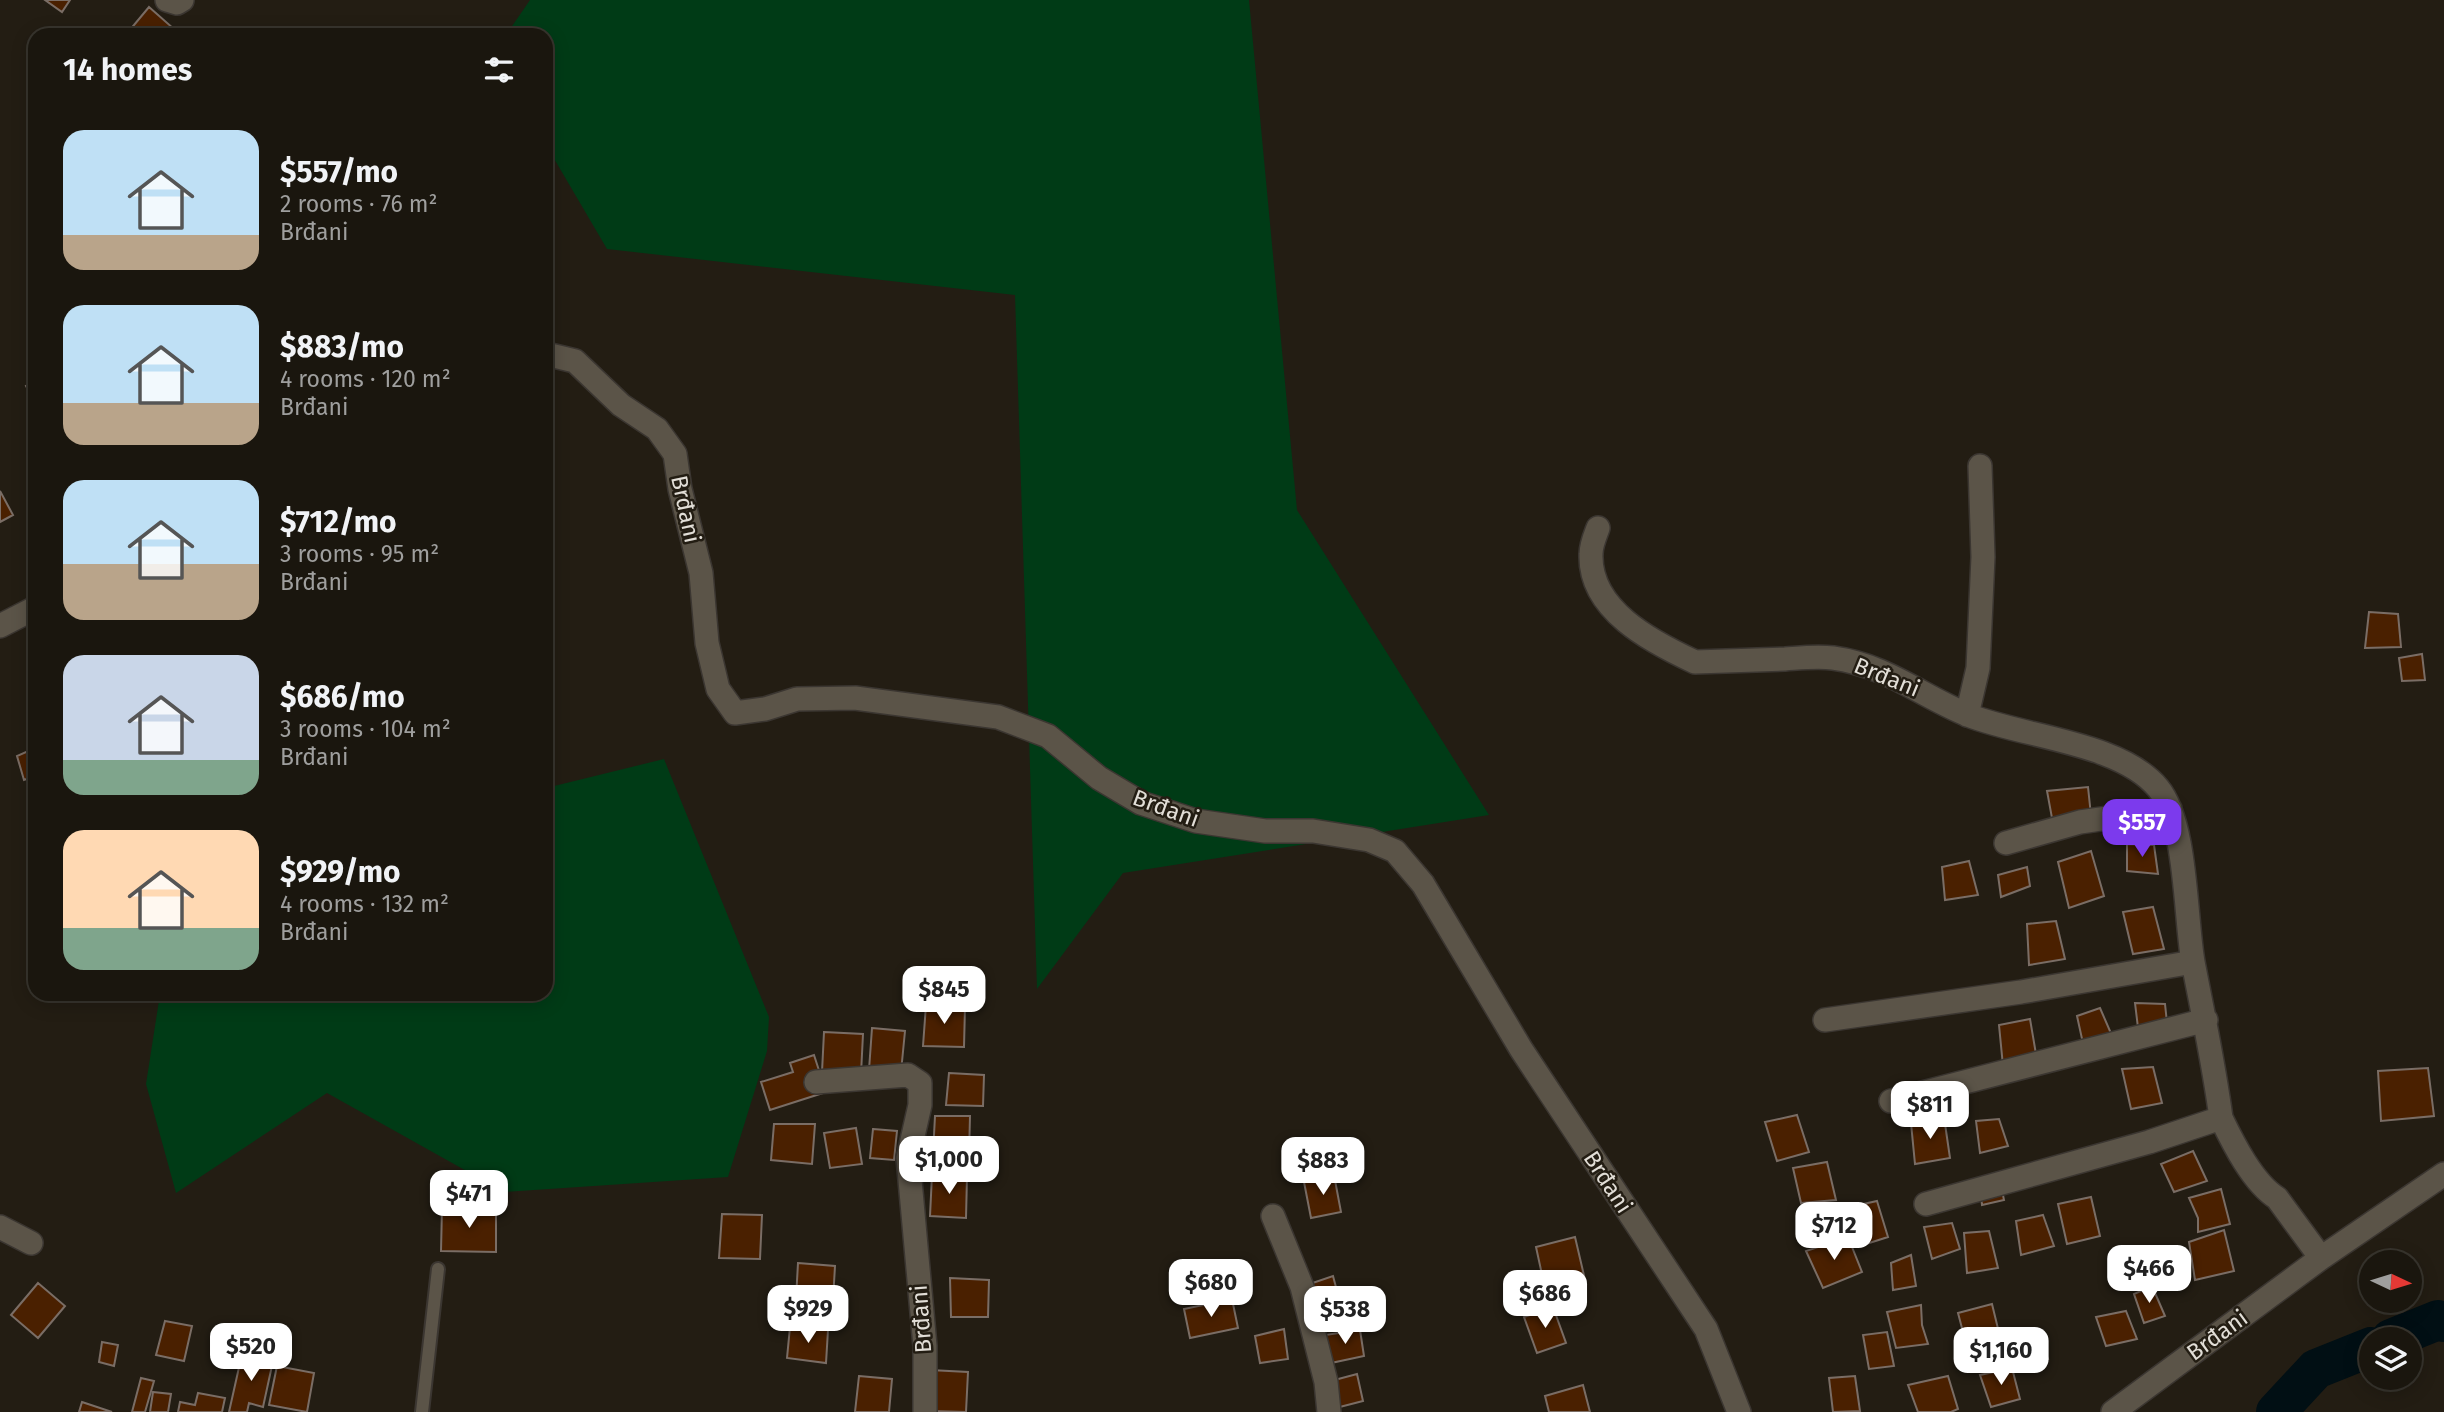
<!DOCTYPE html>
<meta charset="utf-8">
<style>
:root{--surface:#1a160e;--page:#27231c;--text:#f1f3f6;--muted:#9f9f9e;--line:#38352e;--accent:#7c3aed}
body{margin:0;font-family:"Fira Sans",sans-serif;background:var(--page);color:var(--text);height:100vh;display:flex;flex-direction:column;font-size:26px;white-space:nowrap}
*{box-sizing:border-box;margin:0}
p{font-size:23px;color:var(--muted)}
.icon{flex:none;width:38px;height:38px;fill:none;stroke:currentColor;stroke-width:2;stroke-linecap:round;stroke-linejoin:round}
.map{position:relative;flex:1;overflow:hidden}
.sheet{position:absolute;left:28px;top:28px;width:525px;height:973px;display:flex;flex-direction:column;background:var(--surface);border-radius:21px;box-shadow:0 4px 18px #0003,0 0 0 2px var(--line)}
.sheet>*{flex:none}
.needle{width:46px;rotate:94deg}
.buttons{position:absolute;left:2359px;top:1250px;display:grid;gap:14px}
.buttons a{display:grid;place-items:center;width:63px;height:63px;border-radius:50%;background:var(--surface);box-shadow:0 4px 18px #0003,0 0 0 2px var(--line);font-size:35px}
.price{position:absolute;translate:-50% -60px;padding:0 16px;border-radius:14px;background:#fff;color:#222;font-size:23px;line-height:46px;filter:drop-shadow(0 2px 4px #0008)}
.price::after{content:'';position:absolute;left:50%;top:42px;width:21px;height:16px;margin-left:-10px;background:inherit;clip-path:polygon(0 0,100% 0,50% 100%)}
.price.selected{background:var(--accent);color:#fff}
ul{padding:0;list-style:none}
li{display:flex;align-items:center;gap:21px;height:175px;padding:0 35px}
li span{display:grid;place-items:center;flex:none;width:196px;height:140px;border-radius:21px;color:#555}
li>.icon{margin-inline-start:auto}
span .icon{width:84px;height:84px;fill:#fffc;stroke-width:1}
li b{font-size:30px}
h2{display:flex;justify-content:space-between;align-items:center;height:84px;padding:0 35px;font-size:30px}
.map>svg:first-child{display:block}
.green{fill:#003b16}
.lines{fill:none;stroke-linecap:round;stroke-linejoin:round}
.river{stroke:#010f14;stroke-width:40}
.building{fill:#4a2000;stroke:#7a6d65;stroke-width:2}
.lane-casing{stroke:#3b3631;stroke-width:16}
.street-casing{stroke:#3b3631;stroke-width:26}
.lane{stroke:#5b5448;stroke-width:12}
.street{stroke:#5b5448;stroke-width:23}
.labels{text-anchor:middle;stroke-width:5;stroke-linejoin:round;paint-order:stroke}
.street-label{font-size:23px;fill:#e2ded7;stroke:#231d13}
</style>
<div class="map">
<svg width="2444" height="1412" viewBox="0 0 2444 1412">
<rect width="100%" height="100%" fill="#231d13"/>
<!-- green -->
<path class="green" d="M530 0H1249L1297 510 1489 815 1123 873 1037 989 1015 295 607 249 546 145V35H506Z
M664 759 769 1017 767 1051 728 1177 504 1192 327 1093 176 1193 146 1084 160 994H546V788Z"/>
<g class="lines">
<!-- river -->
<path class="river" d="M2391 1339 2438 1320 2444 1322
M2276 1412 2316 1369 2371 1347"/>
</g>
<!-- building -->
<path class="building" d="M45 0H70L62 12Z
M149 7 174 29 169 35H133L129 31Z
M35 381V403L26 386Z
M0 491 13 515 0 522Z
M2369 612 2398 614 2401 647 2365 648Z
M2422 654 2425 680 2402 681 2399 658Z
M35 748V776L24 780 17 756Z
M2088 787 2092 825 2054 829 2047 791Z
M2127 844 2154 845 2158 874 2127 871Z
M2091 851 2104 896 2069 908 2058 862Z
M1969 861 1978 895 1945 900 1942 867Z
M2027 867 2030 886 2001 897 1998 875Z
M2153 907 2164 949 2133 954 2123 912Z
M2056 921 2065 959 2029 965 2027 924Z
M2135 1003 2165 1004 2168 1032 2139 1036Z
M926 1005 965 1006 964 1047 923 1046Z
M2100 1008 2113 1038 2084 1048 2077 1016Z
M2030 1019 2037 1060 2003 1066 1999 1025Z
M872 1028 905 1031 901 1072 869 1070Z
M824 1032 863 1034 861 1074 822 1072Z
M814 1055 826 1092 770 1110 761 1082 793 1072 790 1063Z
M2153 1067 2162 1103 2131 1109 2122 1069Z
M2428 1068 2434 1116 2381 1121 2378 1071Z
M949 1073 984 1075 983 1106 946 1105Z
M1797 1115 1809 1152 1777 1161 1765 1122Z
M935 1116H970L969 1155 933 1154Z
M1944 1117 1950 1158 1915 1164 1911 1123Z
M1999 1119 2008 1146 1980 1153 1976 1121Z
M774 1124H815L812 1164 771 1160Z
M856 1128 862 1164 830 1168 824 1133Z
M873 1129 897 1131 894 1160 870 1158Z
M2193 1151 2207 1181 2174 1192 2161 1164Z
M1827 1162 1836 1200 1801 1203 1793 1168Z
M932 1175 967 1176 966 1218 930 1216Z
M1334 1175 1341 1212 1311 1218 1304 1182Z
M1999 1176 2004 1200 1982 1205 1979 1179Z
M2221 1189 2230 1224 2198 1232V1218L2189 1198Z
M2091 1197 2100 1236 2067 1244 2058 1204Z
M1877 1201 1888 1237 1863 1245 1850 1207Z
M442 1208 496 1209V1252L441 1251Z
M722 1214 762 1215 760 1259 719 1258Z
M2043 1215 2054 1246 2021 1255 2016 1221Z
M1952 1223 1960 1249 1932 1259 1924 1227Z
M2224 1230 2234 1271 2195 1280 2189 1242Z
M1989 1231 1998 1268 1967 1273 1964 1233Z
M1575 1237 1586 1284 1546 1293 1536 1247Z
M1848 1237 1862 1272 1823 1288 1806 1251Z
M1911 1255 1916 1286 1893 1290 1891 1263Z
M798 1263 835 1266 833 1300 796 1299Z
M1333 1276 1341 1306 1306 1319 1298 1288Z
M950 1278 989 1280 988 1317H951Z
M38 1283 65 1306 38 1338 11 1315Z
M2152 1286 2165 1316 2144 1323 2134 1294Z
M1232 1299 1238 1328 1190 1338 1184 1309Z
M1992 1304 2001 1341 1968 1351 1958 1313Z
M1921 1305 1922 1325 1928 1344 1896 1348 1887 1312Z
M1553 1307 1566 1343 1537 1353 1524 1317Z
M2126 1311 2137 1339 2106 1346 2096 1317Z
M165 1321 192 1326 184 1361 156 1355Z
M790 1327 828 1330 826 1363 787 1358Z
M1284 1329 1288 1359 1260 1363 1255 1336Z
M1360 1330 1364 1356 1331 1363 1325 1335Z
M1887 1332 1894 1366 1869 1369 1863 1335Z
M2039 1334 2048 1359 2016 1366 2005 1341Z
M102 1342 118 1345 114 1366 99 1362Z
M242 1354 273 1361 263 1407 249 1403 247 1412H229Z
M277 1366 314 1373 307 1412 269 1405Z
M2012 1368 2020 1399 1991 1407 1980 1375Z
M930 1370 968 1372 966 1412 928 1411Z
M1357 1374 1363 1401 1332 1409 1327 1382Z
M859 1376 892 1379 889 1412H855Z
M1855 1376 1860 1411 1833 1412 1829 1378Z
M1948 1376 1958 1409 1951 1412H1918L1908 1385Z
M141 1378 154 1381 145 1412H132Z
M1583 1385 1590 1412H1549L1545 1396Z
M153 1392 171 1394 168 1412H150Z
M198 1393 225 1398 222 1412H178L180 1402 195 1405Z
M82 1402 112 1412H79Z"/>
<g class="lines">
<!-- lane casing -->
<g class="lane-casing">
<path id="lane" d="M422 1412 438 1269"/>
</g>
<!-- street casing -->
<g class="street-casing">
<path id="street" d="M167 0 177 3 182 0
M546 354 575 361 621 405 657 429 675 454 680 489 701 573 707 643 718 689 735 713 765 709 797 699 855 698 998 717 1048 736 1099 778 1141 803 1196 821 1265 831H1313L1369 840 1395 851 1423 884 1521 1049 1706 1329 1739 1412
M1598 528C1595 536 1591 545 1591 554 1589 610 1652 642 1695 662 1725 661 1755 660 1785 659 1800 658 1817 656 1833 658 1886 665 1921 696 1968 715 2022 737 2120 742 2158 788 2187 823 2185 916 2193 962 2203 1014 2214 1065 2221 1118 2233 1143 2253 1183 2277 1198L2321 1258
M0 626 35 608
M1967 715 1978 668 1983 557 1980 466
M2006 843 2080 822 2170 809
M1825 1020 2021 992 2193 962
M816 1082 908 1075 920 1083V1105L908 1158 925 1346V1412
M1891 1101 2206 1020
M1926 1204 2149 1142 2221 1118
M1273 1216 1302 1287 1326 1382 1329 1412
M0 1227 31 1243
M2113 1412 2321 1258 2444 1174"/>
</g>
<!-- lane -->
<use href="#lane" class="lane"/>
<!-- street -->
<use href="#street" class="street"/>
</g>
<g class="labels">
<!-- street labels -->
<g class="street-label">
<text transform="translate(686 509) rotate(78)" y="8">Brđani</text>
<text transform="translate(1887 677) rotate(22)" y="8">Brđani</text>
<text transform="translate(1166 808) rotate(20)" y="8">Brđani</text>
<text transform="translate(1608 1182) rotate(57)" y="8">Brđani</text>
<text transform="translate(921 1319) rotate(-94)" y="8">Brđani</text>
<text transform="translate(2217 1335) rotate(-36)" y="8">Brđani</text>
</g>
</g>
</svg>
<div class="buttons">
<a><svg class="needle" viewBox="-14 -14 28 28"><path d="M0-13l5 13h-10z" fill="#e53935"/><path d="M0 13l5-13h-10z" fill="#9f9f9e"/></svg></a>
<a><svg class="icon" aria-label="layers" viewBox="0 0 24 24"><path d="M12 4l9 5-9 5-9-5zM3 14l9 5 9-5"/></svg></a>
</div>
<b class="price selected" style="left:2142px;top:859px">$557</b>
<b class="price" style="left:944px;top:1026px">$845</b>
<b class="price" style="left:1930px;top:1141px">$811</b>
<b class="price" style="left:949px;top:1196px">$1,000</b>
<b class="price" style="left:1323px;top:1197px">$883</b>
<b class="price" style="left:469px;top:1230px">$471</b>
<b class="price" style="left:1834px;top:1262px">$712</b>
<b class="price" style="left:2149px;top:1305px">$466</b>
<b class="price" style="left:1211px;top:1319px">$680</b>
<b class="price" style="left:1545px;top:1330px">$686</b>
<b class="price" style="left:808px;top:1345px">$929</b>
<b class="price" style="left:1345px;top:1346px">$538</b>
<b class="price" style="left:251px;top:1383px">$520</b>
<b class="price" style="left:2001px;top:1387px">$1,160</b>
<section class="sheet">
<h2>14 homes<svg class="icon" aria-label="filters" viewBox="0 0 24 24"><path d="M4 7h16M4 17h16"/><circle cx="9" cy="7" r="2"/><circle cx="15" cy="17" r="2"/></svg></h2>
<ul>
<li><span style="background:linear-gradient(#bfe0f5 75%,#b9a48a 0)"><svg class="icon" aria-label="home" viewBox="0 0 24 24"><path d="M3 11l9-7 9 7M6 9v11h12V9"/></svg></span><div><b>$557/mo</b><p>2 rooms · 76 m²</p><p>Brđani</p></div></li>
<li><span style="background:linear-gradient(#bfe0f5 70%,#b9a48a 0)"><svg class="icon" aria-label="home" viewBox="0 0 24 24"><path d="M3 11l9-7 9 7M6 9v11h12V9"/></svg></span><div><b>$883/mo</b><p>4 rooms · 120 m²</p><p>Brđani</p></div></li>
<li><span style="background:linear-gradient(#bfe0f5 60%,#b9a48a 0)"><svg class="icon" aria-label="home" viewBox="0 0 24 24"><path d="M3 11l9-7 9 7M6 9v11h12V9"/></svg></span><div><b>$712/mo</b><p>3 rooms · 95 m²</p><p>Brđani</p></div></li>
<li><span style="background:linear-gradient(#c9d6e8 75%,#7fa58c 0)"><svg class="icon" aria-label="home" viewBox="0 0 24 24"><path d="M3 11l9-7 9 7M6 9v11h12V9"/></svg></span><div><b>$686/mo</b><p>3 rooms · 104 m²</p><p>Brđani</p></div></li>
<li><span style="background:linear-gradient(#ffd9b3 70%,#7fa58c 0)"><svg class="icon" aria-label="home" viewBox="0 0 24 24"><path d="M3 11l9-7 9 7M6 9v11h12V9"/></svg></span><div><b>$929/mo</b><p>4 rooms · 132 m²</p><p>Brđani</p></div></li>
</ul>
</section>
</div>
